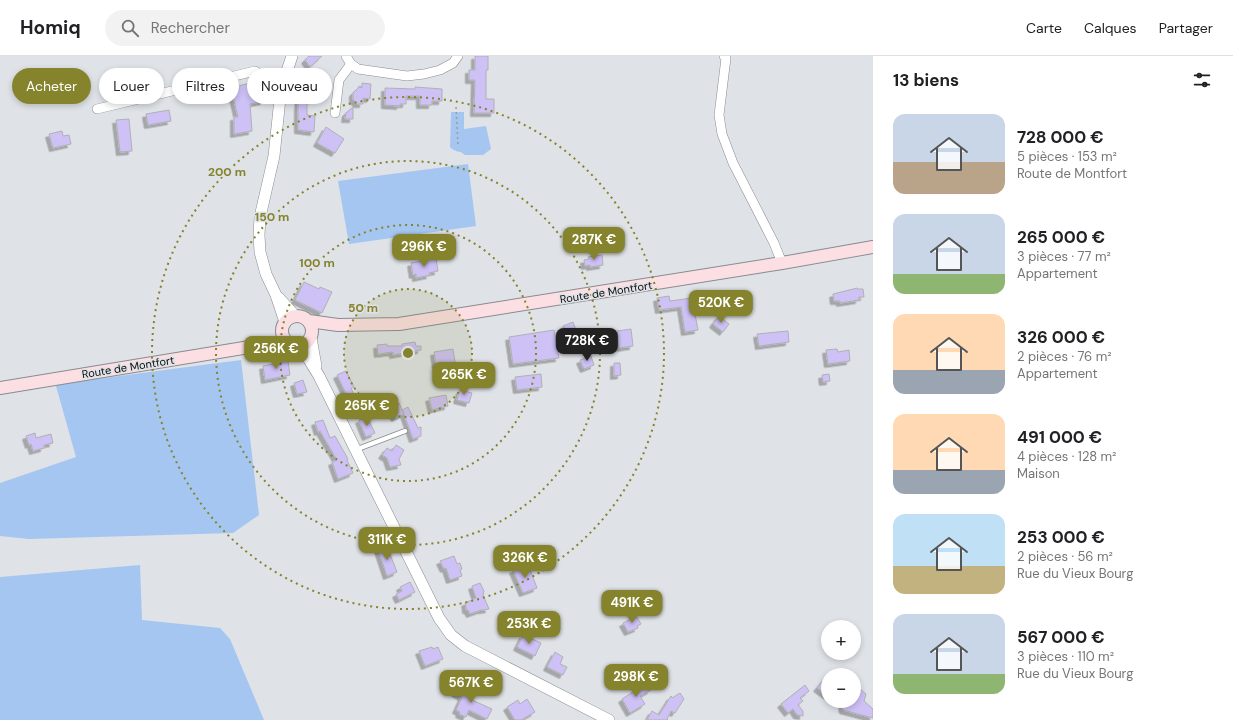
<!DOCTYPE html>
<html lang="fr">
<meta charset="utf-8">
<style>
:root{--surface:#fff;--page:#f2f2f2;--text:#202124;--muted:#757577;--line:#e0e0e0;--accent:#85832c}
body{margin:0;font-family:"DM Sans",sans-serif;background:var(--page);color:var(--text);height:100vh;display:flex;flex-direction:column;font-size:15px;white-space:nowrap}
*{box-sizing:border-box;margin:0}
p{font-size:13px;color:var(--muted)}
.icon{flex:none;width:22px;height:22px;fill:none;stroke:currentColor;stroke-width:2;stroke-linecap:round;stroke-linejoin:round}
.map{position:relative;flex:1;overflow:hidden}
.sheet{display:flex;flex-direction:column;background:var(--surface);width:360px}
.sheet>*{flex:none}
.guide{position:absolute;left:12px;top:12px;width:380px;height:36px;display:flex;gap:8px}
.tools{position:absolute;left:821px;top:564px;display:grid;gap:8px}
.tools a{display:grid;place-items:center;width:40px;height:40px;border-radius:50%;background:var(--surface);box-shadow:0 2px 6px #0003;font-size:20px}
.price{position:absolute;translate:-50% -34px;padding:0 9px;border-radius:8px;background:var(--accent);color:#fff;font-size:13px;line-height:26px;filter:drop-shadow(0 1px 2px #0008)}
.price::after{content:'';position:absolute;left:50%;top:24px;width:12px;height:9px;margin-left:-6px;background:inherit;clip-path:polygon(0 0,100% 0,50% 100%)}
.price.current{background:#222;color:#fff}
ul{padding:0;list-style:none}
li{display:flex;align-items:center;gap:12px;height:100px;padding:0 20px}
li span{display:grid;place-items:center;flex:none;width:112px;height:80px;border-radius:12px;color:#555}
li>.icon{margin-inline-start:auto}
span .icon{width:48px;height:48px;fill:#fffc;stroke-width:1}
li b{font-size:17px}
h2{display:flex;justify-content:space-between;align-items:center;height:48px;padding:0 20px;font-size:17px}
.chip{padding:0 14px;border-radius:18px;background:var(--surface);box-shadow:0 2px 6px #0003;font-size:14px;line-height:36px}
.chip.current{background:var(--accent);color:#fff}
header{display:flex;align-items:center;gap:24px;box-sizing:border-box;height:56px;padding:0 20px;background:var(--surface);border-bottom:1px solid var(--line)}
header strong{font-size:19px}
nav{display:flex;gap:22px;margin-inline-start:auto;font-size:14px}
.search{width:280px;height:36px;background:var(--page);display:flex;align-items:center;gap:10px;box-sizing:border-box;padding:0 14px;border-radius:22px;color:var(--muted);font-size:15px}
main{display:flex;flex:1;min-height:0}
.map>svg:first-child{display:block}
.green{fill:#a5c6f1}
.building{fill:#cdc1f5;stroke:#b1b0b4;filter:url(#shadow)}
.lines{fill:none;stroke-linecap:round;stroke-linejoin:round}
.service-casing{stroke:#888b8f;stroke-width:6}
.minor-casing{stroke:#888b8f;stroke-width:10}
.tertiary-casing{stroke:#888b8f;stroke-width:12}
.secondary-casing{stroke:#888b8f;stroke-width:14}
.path{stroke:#9a9da0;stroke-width:1.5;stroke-dasharray:2 3;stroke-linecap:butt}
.service{stroke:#fff;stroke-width:4.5}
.minor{stroke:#fff;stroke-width:9}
.tertiary{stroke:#fff;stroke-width:11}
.secondary{stroke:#fbdfe3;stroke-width:12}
.ring{fill:none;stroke:#85832c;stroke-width:2;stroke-dasharray:2 4}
.labels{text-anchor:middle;stroke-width:3;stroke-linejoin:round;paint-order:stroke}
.street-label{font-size:11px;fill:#0b0c0d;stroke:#dfe2e6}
.centre{fill:#85832c;stroke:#dfe2e6;stroke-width:2}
.ring-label{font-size:12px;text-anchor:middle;font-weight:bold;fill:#85832c;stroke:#dfe2e6;stroke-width:3;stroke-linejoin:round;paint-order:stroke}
</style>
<header>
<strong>Homiq</strong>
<div class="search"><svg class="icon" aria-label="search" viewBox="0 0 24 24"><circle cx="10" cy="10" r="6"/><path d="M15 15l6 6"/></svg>Rechercher</div>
<nav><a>Carte</a><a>Calques</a><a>Partager</a></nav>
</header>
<main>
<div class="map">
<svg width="873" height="664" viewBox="0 0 873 664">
<defs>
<filter id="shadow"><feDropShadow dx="-3.5" dy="3.5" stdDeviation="0" flood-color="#0004"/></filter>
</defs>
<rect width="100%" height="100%" fill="#dfe2e6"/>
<!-- green -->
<path class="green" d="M451 56H464V73L486 70 491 93 483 99H465C460 94 455 97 450 91Z
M468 108 476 170 349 188 338 125Z
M241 304 259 459 233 477 29 483 0 480V427L76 401 56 330 58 328Z
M140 509 142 564 220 572 230 583 264 664H0V521Z"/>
<!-- building -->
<path class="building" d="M309 0H322L310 11 305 4Z
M475 0H488V14H486V43H494V57H474L475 24H469V14H475Z
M302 20 312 21V29H313V44H307V59L315 60 314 76 298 74V52L299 39H301Z
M259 25 264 45 250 48 252 75 234 78V61H238L232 36 239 34 238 30Z
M362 27 371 28 370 43 363 42V48H357L353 43V37L359 31 362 32Z
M415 31 442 33V45H432V49H420V40H406V48H400V50L385 49V32L415 33Z
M353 51V63H345L346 57Z
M169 54 171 65 148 69 146 58Z
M129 63 132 95 120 96 116 64Z
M326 71 344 83 335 97 317 87Z
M62 75 63 80 69 79 71 88 53 92 49 78Z
M602 199 603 209 590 211V209L585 210 584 204 589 203 588 201Z
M436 202 438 215 429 217 430 219 416 222V218L413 219 411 207Z
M304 226 319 233 320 231 332 236 322 257 295 244Z
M857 232V233H863L864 241H859V244L840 247V245H834L833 238Z
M669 240 670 245 692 242 698 274 685 276 681 251 659 254 657 242Z
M719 260 729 268 723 276 713 268Z
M573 266 579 282 569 286 563 270Z
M631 273 633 290 619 292 617 275Z
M554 274 559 302 513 308 509 281Z
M788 275 789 286 759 290 757 278Z
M415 286 416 290H421V294L393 299V296L378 298 377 289 387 288V290H402V288Z
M453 293 456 312 444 314 443 307 436 309 434 296Z
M837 293 838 296 849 294 850 305 828 308 826 294Z
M591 300 594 309 584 313 580 304Z
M288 305 290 319 265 324 263 310Z
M614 307H620L621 319 614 320Z
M346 315 354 331 351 332 357 345 351 348 337 319Z
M541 318 542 331 517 334 515 321Z
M829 318 830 325 823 326 822 319Z
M303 324 307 336 297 338 294 327Z
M460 334 472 337 469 347 457 344Z
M393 338 397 349 399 347 404 358 402 354 408 351 418 372 421 371V380L413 383 404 358 395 362 389 348 374 354 371 347Z
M446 339 448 350 432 354 429 342Z
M367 361 375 377 366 381 359 364Z
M323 364 330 382 335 380 348 403 347 404 353 417 338 423 332 406 337 404 320 375 318 376 315 366Z
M35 377 36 382 51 378 53 387 44 389V392L33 395 31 388 29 389 26 380Z
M396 389 404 394 399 403 401 409 390 411 387 402 382 399 387 392 392 395Z
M383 487 388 499 390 498 397 516 387 520 377 490Z
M454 500 457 508 460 507 462 513 460 514 462 520 450 524 446 512 444 513 440 505Z
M528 508 537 532 523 537 513 514Z
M410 526 415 536 399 544 396 538 402 535 400 531Z
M480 527 484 535 483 539 489 553 484 554H481L470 558 468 554H466V551L465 547 476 542 472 530Z
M637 561 641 568 637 570 638 572 628 576 623 567 633 562 634 563Z
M523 579 541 587 535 600 517 591Z
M432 591 433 593 438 591 443 603 425 610 419 595Z
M555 596 563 601 560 608 567 611 563 619 547 611Z
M828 619V640L817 632Z
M647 627 651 634 640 640 645 648 630 657 622 643Z
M459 628 475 637 472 644 492 653 487 663 469 654 466 661 459 658 460 656 456 654 462 641 455 637Z
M805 629 809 635 800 642 803 645 798 649 803 655V660L797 659 793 653 788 657 781 648Z
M859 632 866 638 864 645 873 653V662L843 654 842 648 844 646 854 645 856 643Z
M680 637 684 643 675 657 671 655 667 663 668 664H647L652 655 659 659 671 640 672 642Z
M527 643 535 656 521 664H515L507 651 518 644 520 648Z"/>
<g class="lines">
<!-- service casing -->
<g class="service-casing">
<path id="service" d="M355 394 405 375"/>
</g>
<!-- minor casing -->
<g class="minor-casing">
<path id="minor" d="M346 0 351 8 358 13 407 20 424 18 440 14 453 7 458 0
M724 0 726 2 719 59 722 78 733 107 774 187 782 207
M97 53 255 15 281 33
M335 57 339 24 351 8"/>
</g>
<!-- tertiary casing -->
<g class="tertiary-casing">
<path id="tertiary" d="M279 242 295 260
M285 266 276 239 266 218 260 196 259 179 260 161 274 100 281 33 292 0
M311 282 316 310
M298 291 308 302 319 320 439 562 451 579 465 590 609 664"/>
</g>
<!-- secondary casing -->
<g class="secondary-casing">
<path id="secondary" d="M282 275a15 15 0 1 1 30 0a15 15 0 1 1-30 0Z
M309 265 338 269 399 268 782 207 873 191
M0 332 256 290 288 288"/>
</g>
<!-- path -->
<path class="path" d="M456 51 458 89"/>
<!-- service -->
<use href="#service" class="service"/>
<!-- minor -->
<use href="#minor" class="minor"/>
<!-- tertiary -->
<use href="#tertiary" class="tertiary"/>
<!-- secondary -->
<use href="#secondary" class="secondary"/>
</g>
<!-- distance rings -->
<circle cx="408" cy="297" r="64" fill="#85832c" fill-opacity=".12"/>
<g class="ring">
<circle cx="408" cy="297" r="64"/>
<circle cx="408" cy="297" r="128"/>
<circle cx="408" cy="297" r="192"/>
<circle cx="408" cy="297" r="256"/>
</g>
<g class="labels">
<!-- street labels -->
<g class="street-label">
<text transform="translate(606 236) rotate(-9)" y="4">Route de Montfort</text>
<text transform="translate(128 311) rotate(-9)" y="4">Route de Montfort</text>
</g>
</g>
<circle cx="408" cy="297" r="6" class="centre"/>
<g class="ring-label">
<text x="227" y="120">200 m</text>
<text x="272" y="165">150 m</text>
<text x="317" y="211">100 m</text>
<text x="363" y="256">50 m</text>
</g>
</svg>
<div class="tools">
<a>+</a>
<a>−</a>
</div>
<b class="price" style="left:594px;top:205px">287K €</b>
<b class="price" style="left:424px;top:212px">296K €</b>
<b class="price" style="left:721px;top:268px">520K €</b>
<b class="price current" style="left:587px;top:306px">728K €</b>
<b class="price" style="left:276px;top:314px">256K €</b>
<b class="price" style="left:464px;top:340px">265K €</b>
<b class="price" style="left:367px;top:371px">265K €</b>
<b class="price" style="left:387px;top:505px">311K €</b>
<b class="price" style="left:525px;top:523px">326K €</b>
<b class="price" style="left:632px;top:568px">491K €</b>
<b class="price" style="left:529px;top:589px">253K €</b>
<b class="price" style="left:636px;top:642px">298K €</b>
<b class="price" style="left:471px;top:648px">567K €</b>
<div class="guide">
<a class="chip current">Acheter</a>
<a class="chip">Louer</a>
<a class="chip">Filtres</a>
<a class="chip">Nouveau</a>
</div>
</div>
<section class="sheet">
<h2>13 biens<svg class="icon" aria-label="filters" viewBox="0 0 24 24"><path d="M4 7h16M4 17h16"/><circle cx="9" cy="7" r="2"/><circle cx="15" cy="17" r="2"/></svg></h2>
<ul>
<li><span style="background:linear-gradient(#c9d6e8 60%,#b9a48a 0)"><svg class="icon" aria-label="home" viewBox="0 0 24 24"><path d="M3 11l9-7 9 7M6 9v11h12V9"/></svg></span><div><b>728 000 €</b><p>5 pièces · 153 m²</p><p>Route de Montfort</p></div></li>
<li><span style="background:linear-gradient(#c9d6e8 75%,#8fb573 0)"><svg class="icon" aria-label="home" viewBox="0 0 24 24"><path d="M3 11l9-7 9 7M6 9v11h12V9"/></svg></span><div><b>265 000 €</b><p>3 pièces · 77 m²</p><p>Appartement</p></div></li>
<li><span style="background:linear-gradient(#ffd9b3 70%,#9aa5b1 0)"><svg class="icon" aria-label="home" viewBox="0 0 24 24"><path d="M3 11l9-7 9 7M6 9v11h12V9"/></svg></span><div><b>326 000 €</b><p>2 pièces · 76 m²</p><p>Appartement</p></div></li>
<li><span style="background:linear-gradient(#ffd9b3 70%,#9aa5b1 0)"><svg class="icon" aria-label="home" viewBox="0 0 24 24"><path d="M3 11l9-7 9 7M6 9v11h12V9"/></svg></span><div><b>491 000 €</b><p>4 pièces · 128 m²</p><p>Maison</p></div></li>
<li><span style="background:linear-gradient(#bfe0f5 65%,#c2b280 0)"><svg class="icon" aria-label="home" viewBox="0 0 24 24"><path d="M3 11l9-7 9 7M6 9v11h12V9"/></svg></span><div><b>253 000 €</b><p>2 pièces · 56 m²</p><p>Rue du Vieux Bourg</p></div></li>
<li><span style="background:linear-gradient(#c9d6e8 75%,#8fb573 0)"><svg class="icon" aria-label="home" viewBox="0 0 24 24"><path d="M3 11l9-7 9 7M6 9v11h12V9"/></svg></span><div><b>567 000 €</b><p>3 pièces · 110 m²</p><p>Rue du Vieux Bourg</p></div></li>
</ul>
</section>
</main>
